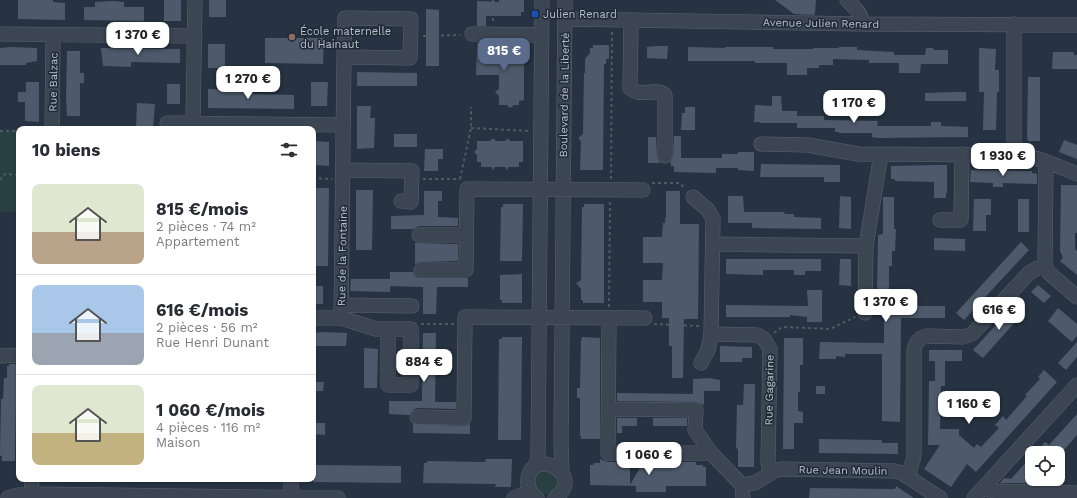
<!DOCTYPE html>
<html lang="fr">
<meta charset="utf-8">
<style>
:root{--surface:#fff;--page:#f2f2f3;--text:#2b2b33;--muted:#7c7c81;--line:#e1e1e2;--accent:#5a6b8b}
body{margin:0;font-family:"Work Sans",sans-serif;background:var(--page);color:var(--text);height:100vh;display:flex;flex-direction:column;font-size:15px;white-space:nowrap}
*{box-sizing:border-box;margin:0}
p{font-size:13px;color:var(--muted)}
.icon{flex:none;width:22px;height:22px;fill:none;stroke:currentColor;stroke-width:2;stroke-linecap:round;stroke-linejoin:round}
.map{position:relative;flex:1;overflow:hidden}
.side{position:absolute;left:16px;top:126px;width:300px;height:356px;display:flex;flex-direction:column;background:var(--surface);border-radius:8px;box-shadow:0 1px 3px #0004}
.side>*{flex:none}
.fabs{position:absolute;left:1025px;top:446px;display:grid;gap:8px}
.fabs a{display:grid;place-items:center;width:40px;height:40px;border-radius:8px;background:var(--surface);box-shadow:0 1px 3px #0004;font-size:20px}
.price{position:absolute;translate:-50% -34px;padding:0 9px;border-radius:8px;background:#fff;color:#222;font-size:13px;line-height:26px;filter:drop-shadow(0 1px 2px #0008)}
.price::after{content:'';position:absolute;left:50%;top:24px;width:12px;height:9px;margin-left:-6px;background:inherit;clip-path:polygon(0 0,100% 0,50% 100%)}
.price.selected{background:var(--accent);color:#fff}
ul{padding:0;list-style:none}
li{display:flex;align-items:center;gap:12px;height:100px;padding:0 16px}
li+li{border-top:1px solid var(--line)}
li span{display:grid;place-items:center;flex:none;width:112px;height:80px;border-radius:8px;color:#555}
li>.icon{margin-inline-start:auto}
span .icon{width:48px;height:48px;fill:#fffc;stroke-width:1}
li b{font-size:17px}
h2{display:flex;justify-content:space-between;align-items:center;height:48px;padding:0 16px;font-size:17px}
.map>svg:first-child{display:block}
.green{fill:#294043}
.building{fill:#4e5a6b}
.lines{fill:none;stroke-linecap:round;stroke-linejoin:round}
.minor-casing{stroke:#5a636f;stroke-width:15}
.path{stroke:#485d60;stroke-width:2;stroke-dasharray:3 3;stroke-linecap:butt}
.minor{stroke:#3c4552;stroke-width:14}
.transit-dot{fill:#1a4fb4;stroke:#202a37;stroke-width:1.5}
.education-dot{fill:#8d6e63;stroke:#202a37;stroke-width:1.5}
.labels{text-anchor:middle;stroke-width:3;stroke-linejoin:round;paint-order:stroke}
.poi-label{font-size:11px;fill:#b9c0cc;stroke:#202a37;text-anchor:start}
.street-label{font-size:11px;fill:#b9c0cc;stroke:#202a37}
</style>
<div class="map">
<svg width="1077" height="498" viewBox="0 0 1077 498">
<rect width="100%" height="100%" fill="#273342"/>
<!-- green -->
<path class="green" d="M19 130V212H0V132Z
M535 483a11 11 0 1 1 22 0a11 11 0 1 1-22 0Z"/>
<!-- building -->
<path class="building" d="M18 0H53V2L65 3V20L18 19Z
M164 0H181V21H164Z
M209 0H226V17H209Z
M499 0H524V12H521V16H486V26H477V1L499 2Z
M775 0H816L815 13 814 15 794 14Z
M114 1 124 2V7H144V21L84 20V7H95V2Z
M426 9 439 10V66H426Z
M265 38H324L323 64 265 63Z
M477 43H486V48H508L511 45 513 48H520V52H524V100L519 101V105H514L510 108 507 105H499V96L495 92 499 89V75H476Z
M208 44H225V68H208Z
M593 45H609V59H606V64H604L603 170H580L581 141 578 138 583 134 584 73H585V59L590 53V48H593Z
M657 46H668L667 59 647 58V47Z
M11 47 37 48V61L26 63V65H0V48Z
M688 47 725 48V47H773V49H813V48H839V47H857V50L894 52V55H925L926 48H933L934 50H948V64H921L920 73H899V63H869V60L833 59V65H819V68H807V75H787V63H755V61H688Z
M101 48 180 49V63L131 62V67L103 66Z
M979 48 996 49 995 70H999V92H997L996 130H983L984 92H979Z
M67 51H80V73H84V83H80V116H67L66 98Z
M1053 52H1074V55H1077V69H1052Z
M357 72 417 73V86H357Z
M1028 77H1040V141H1028L1027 136Z
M26 82H39V122L25 121V102H18V92H26Z
M311 82H328L327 106H311Z
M167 84H180V104H167Z
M208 89 251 90V94L294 95V109L208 108Z
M954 92H966V101H925V93Z
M772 96H781L782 111H797V116H824V120L878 121 877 126H931V122H941V126L968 127V137L877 138 872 137V133H839V132H835V128H797V123H760V122H754L755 105 772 106Z
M137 103 155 104 153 129H136Z
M357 106H371L370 118H375L374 148 357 149Z
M685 107H695V130H681L682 113H685Z
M394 134H417V147H394Z
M674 136H681V158H722V154H738V152H754V171L738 170V168H716V173L674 172V166H671V163H670L673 156Z
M648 137H656L657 156 660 163H648Z
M493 138 496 141H505L508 138 510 141H523V162H519V167H509L507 170 505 167H495L493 170 491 167H481V162H477V155L474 152 477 149V141H490Z
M1064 140 1077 145V159L1059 152Z
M313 141 329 142V166L313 165Z
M425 149H443V159H438V171H424Z
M761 164 840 165V182H824V177H760Z
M935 165H947V193H946V198H934V182L895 181V179H891V166Z
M971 170 1032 171V173L1037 174V184L1003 183V187H993V183L970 182Z
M1061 185H1077V233H1075V249L1077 251V275L1060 261 1063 258 1060 251Z
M315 188H329L328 266H314L315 232 313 210H315Z
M356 190H373L372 250H356Z
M424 191H442V201H438V217L458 218V226H419L413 229H391V216L424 215Z
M666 191H680V224H699L698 319H684L683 378H672V346H669V318H662V302H643V280H662L663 263H643V237H662L663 223H665V218H666Z
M728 196H743L744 212H784L785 214H794V217L821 218V229L752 228V223H728Z
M840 196 851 197V229L839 228Z
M883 197H894V229H896L895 251H892V266H889V289H892V301H913L914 306H945V318H901L900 422 882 421V354H845V357L836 356V359H819L820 342 884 343V318H882L883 293H877L878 235 883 234Z
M974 199H991V215H986V231H973Z
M1018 199H1029V232H1018Z
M503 204H523L522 261H500L501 207H503Z
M584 204H604V303H583V300H581V289L576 283 581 280 582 207H584Z
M934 238 965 239V251L934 250Z
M1021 242 1029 250 964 320 956 313Z
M415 243 458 244V261L421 262 415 264Z
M726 259H821V271H805V275H794V270H763V275L726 274Z
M840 259H851V286L839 285Z
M390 272H413L416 277 421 278H468V287H437L436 314H423V287L390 286Z
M522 274V303H502V300H500V275Z
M351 279H390V292L350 291Z
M1038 285 1051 296 1044 303 1031 292Z
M313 286H323V304H313Z
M807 290H822V322H807V317L790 315V317H726V305L808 306Z
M1016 303 1025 311 983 358 973 350Z
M1058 308 1077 324V336L1072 342 1048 321Z
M322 332 347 333 346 346H313V333Z
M423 333H436L435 402H456V409L417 408 413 410 409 415 389 414V401H422Z
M502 337H522L521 440H498L499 339H502Z
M582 337 600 338V439H581V436H580V398H577V388H580L581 341Z
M784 338H803V365H800V392H798V411L803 412V423H794V449H783Z
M1077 342V357L1066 370 1058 363Z
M720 346 752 347V358H742V362H720Z
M364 348 378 349 377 388H364Z
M929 350H962V361H945V386H941L940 429H959V435L974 448 977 444 981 447 999 428 995 425 1003 416 1006 420 1027 396 1025 395 1040 379 1038 377 1044 370 1057 382 976 472 967 464 951 487 924 469 940 445H928L929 381H935V361H929Z
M9 364H19V390H17V400H16L15 461H2V456H0L1 399H3L4 378H7V366H9Z
M709 378 720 380V391H704V405L696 402 617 401V393L693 394V379Z
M313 382H324L323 391H313Z
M744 384H755L754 467H738V449L736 448 737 405H743Z
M816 386H825V394H816Z
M1077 414V435L1063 451 1059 448 1056 452 1057 453H1036L1045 442 1049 445Z
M617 418H637V426H622V433H617Z
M653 418H687V426H653Z
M313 423H325V435L313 434Z
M413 424 464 426 470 424V434L413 433Z
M819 439 882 440V443H898V454L819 453Z
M486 459H512L511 487H495L496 484 423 483 424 463H427V461L485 462Z
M600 459 608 462H630V485L642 464 653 466 654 464 666 463V462H696V465H703V467H706V486H666V492H636V486L590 485V465H593L594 463H600Z
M1027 461 1032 465V476L1026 483H1000L1004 478 1011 479Z
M313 465 401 466V483L313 482Z
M896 486 914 498H809L810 488 895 489Z"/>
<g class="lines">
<!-- minor casing -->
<g class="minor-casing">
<path id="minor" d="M847 0C854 7 862 13 862 24
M565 19 862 24 1077 25
M631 20 630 88C640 98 656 87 665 95V156
M1014 24V155C1037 156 1055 165 1077 174
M0 34 195 36
M472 34 542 35
M344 57 410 58 411 19 345 18 344 57 341 318 376 329H411V385H388V329
M167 123 343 125
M193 123 195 0
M52 129 53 35
M761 144 808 145 858 154 1014 155
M1046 162 1045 266 1049 273 1077 297
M343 170 412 171 411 202 401 201
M693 197 708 210 713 219 711 334 757 335 764 339 770 349 768 462 770 474
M940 220H961L962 154
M419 235H466
M713 244 866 246 881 154
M421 270H466L467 189 643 190
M341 305 412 306
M865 313 866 246
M313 318H341
M0 356 19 355
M701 363 708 350 711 334
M609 409 696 410 695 430 711 453H608L609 318
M417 417 464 418 465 317 645 318
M711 453 742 485 743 498
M533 469 537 461 538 455 542 0
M562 474 561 442 565 0
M908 477 913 460 914 455V351C915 343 918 338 927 336L963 337 972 334 1029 273 1038 268 1045 266
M742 485 755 483 774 471 781 469 894 471 902 473 940 498
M983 488 994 491 1077 493
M31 494 32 479
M291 497V479
M8 498 19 495 31 494 338 498
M514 498 530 491
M537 498C530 493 527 487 528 479 533 446 587 475 555 498
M974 498 1077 385"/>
</g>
<!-- path -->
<path class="path" d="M493 0V23
M423 36 460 35
M471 128 530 131
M0 131H19
M313 178 332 179
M423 179H460
M460 179 471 128V107
M611 179 612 31
M0 180 5 174 19 175
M652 183H680L685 189
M609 307 610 201
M421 324H454
M654 324 698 326 700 327
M774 333 782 327 830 329 855 317"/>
<!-- minor -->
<use href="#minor" class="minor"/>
</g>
<!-- markers -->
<rect class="transit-dot" x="531" y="10" width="8" height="8" rx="2"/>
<circle class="education-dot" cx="292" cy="37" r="4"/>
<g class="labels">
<!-- poi labels -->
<g class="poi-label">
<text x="543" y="18">Julien Renard</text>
<text x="300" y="35">École maternelle<tspan x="300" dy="13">du Hainaut</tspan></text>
</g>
<!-- street labels -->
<g class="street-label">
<text transform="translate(821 23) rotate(1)" y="4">Avenue Julien Renard</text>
<text transform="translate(53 82) rotate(-89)" y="4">Rue Balzac</text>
<text transform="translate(564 95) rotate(-89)" y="4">Boulevard de la Liberté</text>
<text transform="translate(342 256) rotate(-89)" y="4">Rue de la Fontaine</text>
<text transform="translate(769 390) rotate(-89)" y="4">Rue Gagarine</text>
<text transform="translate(843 470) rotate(1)" y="4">Rue Jean Moulin</text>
</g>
</g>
</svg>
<div class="fabs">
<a><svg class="icon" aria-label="locate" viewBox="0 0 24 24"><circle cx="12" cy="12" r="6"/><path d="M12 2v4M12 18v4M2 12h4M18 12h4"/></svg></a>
</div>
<b class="price" style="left:138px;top:56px">1 370 €</b>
<b class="price selected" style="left:504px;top:72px">815 €</b>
<b class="price" style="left:248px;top:100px">1 270 €</b>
<b class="price" style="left:854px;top:124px">1 170 €</b>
<b class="price" style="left:1003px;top:177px">1 930 €</b>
<b class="price" style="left:886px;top:323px">1 370 €</b>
<b class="price" style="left:999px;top:331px">616 €</b>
<b class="price" style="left:424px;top:383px">884 €</b>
<b class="price" style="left:969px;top:425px">1 160 €</b>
<b class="price" style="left:649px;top:476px">1 060 €</b>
<section class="side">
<h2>10 biens<svg class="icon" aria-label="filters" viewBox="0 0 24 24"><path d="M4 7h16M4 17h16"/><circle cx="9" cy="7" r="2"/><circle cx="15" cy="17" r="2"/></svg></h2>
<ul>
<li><span style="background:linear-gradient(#dfe7d0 60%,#b9a48a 0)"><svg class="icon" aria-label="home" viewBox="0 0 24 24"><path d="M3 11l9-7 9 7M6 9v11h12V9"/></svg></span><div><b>815 €/mois</b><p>2 pièces · 74 m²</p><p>Appartement</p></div></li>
<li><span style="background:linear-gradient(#a9c7e8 60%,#9aa5b1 0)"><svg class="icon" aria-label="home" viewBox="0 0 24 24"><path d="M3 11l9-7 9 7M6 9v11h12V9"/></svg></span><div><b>616 €/mois</b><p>2 pièces · 56 m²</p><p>Rue Henri Dunant</p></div></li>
<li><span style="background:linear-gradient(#dfe7d0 60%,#c2b280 0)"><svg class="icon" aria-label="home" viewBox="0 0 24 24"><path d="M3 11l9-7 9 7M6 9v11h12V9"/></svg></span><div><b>1 060 €/mois</b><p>4 pièces · 116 m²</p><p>Maison</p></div></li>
</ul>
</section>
</div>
